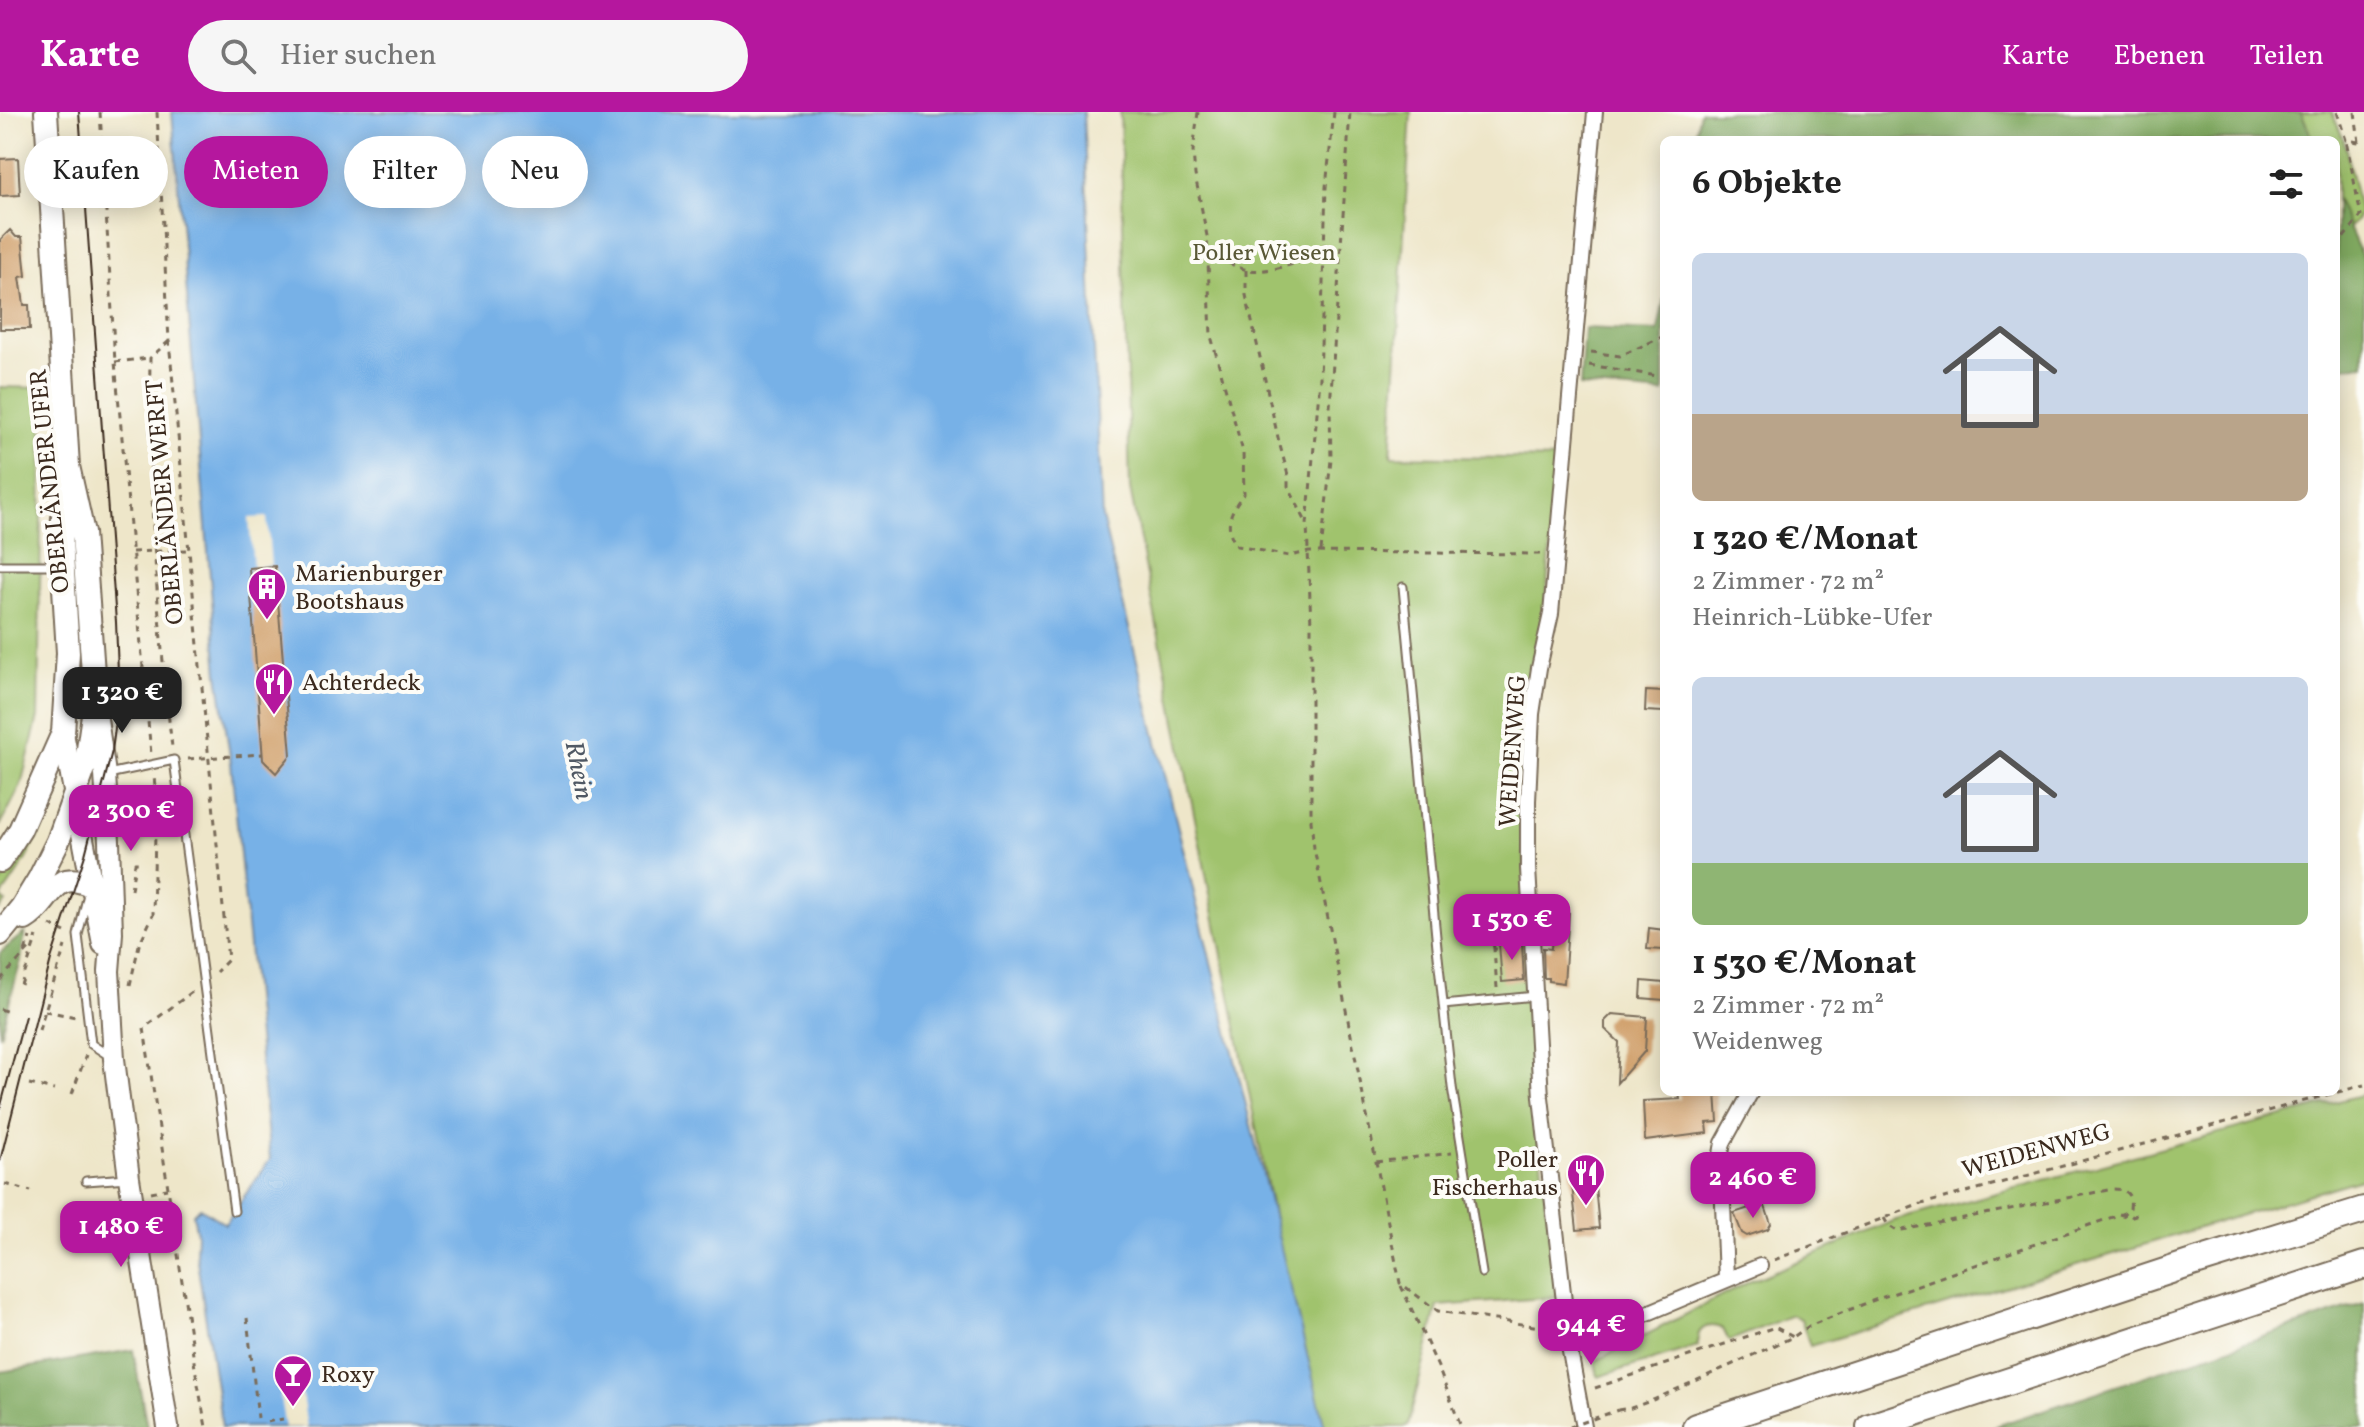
<!DOCTYPE html>
<html lang="de">
<meta charset="utf-8">
<style>
:root{--surface:#fff;--page:#f6f6f6;--text:#222;--muted:#767676;--accent:#b5179e}
body{margin:0;font-family:Vollkorn,serif;background:var(--page);color:var(--text);height:100vh;display:flex;flex-direction:column;font-size:30px;white-space:nowrap}
*{box-sizing:border-box;margin:0}
p{font-size:26px;color:var(--muted)}
.icon{flex:none;width:44px;height:44px;fill:none;stroke:currentColor;stroke-width:2;stroke-linecap:round;stroke-linejoin:round}
.map{position:relative;flex:1;overflow:hidden}
.details{position:absolute;left:1660px;top:24px;width:680px;height:960px;display:flex;flex-direction:column;background:var(--surface);border-radius:12px;box-shadow:0 4px 20px #0003}
.details>*{flex:none}
.banner{position:absolute;left:24px;top:24px;width:760px;height:72px;display:flex;gap:16px}
.price{position:absolute;translate:-50% -68px;padding:0 18px;border-radius:16px;background:var(--accent);color:#fff;font-size:26px;line-height:52px;filter:drop-shadow(0 2px 4px #0008)}
.price::after{content:'';position:absolute;left:50%;top:48px;width:24px;height:18px;margin-left:-12px;background:inherit;clip-path:polygon(0 0,100% 0,50% 100%)}
.price.current{background:#222;color:#fff}
ul{padding:0;list-style:none}
li{display:grid;align-content:center;gap:16px;height:424px;padding:0 32px}
li span{display:grid;place-items:center;height:248px;border-radius:12px;color:#555}
li>.icon{margin-inline-start:auto}
span .icon{width:144px;height:144px;fill:#fffc;stroke-width:1}
li b{font-size:34px}
h2{display:flex;justify-content:space-between;align-items:center;height:96px;padding:0 32px;font-size:34px}
.chip{padding:0 28px;border-radius:36px;background:var(--surface);box-shadow:0 4px 20px #0003;font-size:28px;line-height:72px}
.chip.current{background:var(--accent);color:#fff}
header{display:flex;align-items:center;gap:48px;box-sizing:border-box;height:112px;padding:0 40px;background:var(--accent);color:#fff}
header strong{font-size:38px}
nav{display:flex;gap:44px;margin-inline-start:auto;font-size:28px}
.search{width:560px;height:72px;background:var(--page);display:flex;align-items:center;gap:20px;box-sizing:border-box;padding:0 28px;border-radius:44px;color:var(--muted);font-size:30px}
.map>svg:first-child{display:block}
.green{fill:#a0c36d;stroke:#6e7646;stroke-width:2}
.forest{fill:#80a960;stroke:#5e6a3f;stroke-width:2}
.water{fill:#77b1e7;stroke:#596e82;stroke-width:2}
.pier{fill:#eee6c9}
.building{fill:#d2a36f}
.lines{fill:none;stroke-linecap:round;stroke-linejoin:round}
.service-casing{stroke:#7a6c5a;stroke-width:11}
.minor-casing{stroke:#7a6c5a;stroke-width:18}
.secondary-casing{stroke:#7a6c5a;stroke-width:24}
.primary-casing{stroke:#7a6c5a;stroke-width:26}
.motorway-casing{stroke:#7a6c5a;stroke-width:30}
.path{stroke:#7a6c5a;stroke-width:3;stroke-dasharray:6 6;stroke-linecap:butt}
.service{stroke:#fff;stroke-width:7}
.minor{stroke:#fff;stroke-width:14}
.secondary{stroke:#fff;stroke-width:20}
.primary{stroke:#fff;stroke-width:22}
.motorway{stroke:#fff;stroke-width:26}
.tram{stroke:#3b2a1e;stroke-width:2}
.path-bridge{stroke:#7a6c5a;stroke-width:3;stroke-dasharray:6 6;stroke-linecap:butt}
.labels{text-anchor:middle;stroke-width:8;stroke-linejoin:round;paint-order:stroke}
.park-label{font-size:24px;fill:#595836;stroke:#fdfcf7}
.street-label{font-size:24px;fill:#3b2a1e;stroke:#fdfcf7}
.poi-label{font-size:24px;fill:#3b2a1e;stroke:#fdfcf7;text-anchor:start}
.water-label{font-size:26px;font-style:italic;fill:#505964;stroke:#fdfcf7}
</style>
<header>
<strong>Karte</strong>
<div class="search"><svg class="icon" aria-label="search" viewBox="0 0 24 24"><circle cx="10" cy="10" r="6"/><path d="M15 15l6 6"/></svg>Hier suchen</div>
<nav><a>Karte</a><a>Ebenen</a><a>Teilen</a></nav>
</header>
<div class="map">
<svg width="2364" height="1315" viewBox="0 0 2364 1315">
<rect width="100%" height="100%" fill="#fdfcf7"/>
<filter id="ink" filterUnits="userSpaceOnUse"><feTurbulence type="fractalNoise" baseFrequency=".0125" numOctaves="2"/><feDisplacementMap in="SourceGraphic" scale="16" xChannelSelector="R" yChannelSelector="G"/><feConvolveMatrix kernelMatrix="1 2 1 2 8 2 1 2 1" color-interpolation-filters="sRGB"/></filter>
<filter id="wash" filterUnits="userSpaceOnUse"><feTurbulence type="fractalNoise" baseFrequency=".006" numOctaves="4" result="noise"/><feDisplacementMap in="SourceGraphic" scale="32" xChannelSelector="R" yChannelSelector="G"/><feGaussianBlur stdDeviation="1.8" result="paint"/><feColorMatrix in="noise" values="0 0 0 0 0 0 0 0 0 0 0 0 0 0 0 0 0 1.4 0 .05"/><feComposite in="paint" operator="in"/></filter>
<g filter="url(#wash)">
<rect width="100%" height="100%" fill="#eee6c9"/>
<!-- green -->
<path class="green" d="M1120 0H1411L1391 344 1558 347 1544 508 1524 616 1522 709 1530 831 1526 857 1533 982 1557 1185 1438 1194 1408 1313 1404 1315H1315L1130 377Z
M2301 0H2332L2344 29 2360 101 2355 110 2348 116 2336 86V28H2313Z
M0 275 43 276 38 605 21 673 0 714Z
M49 684 52 688C41 724 23 755 1 785L6 790 0 797V772L19 744 39 709Z
M2364 982V1066L1810 1234 1801 1207 1792 1203 1729 1229 1723 1217C1708 1210 1695 1216 1698 1234L1598 1265 1595 1249 1749 1170 1896 1108Z"/>
<!-- forest -->
<path class="forest" d="M1700 0H2301L2313 28H1694Z
M2336 86 2364 149V252L2336 256Z
M1664 187V281L1580 274 1584 216 1658 219Z
M25 820 21 848 0 924V841Z
M2364 1191V1315H1993Z
M133 1238 147 1315H0V1260Z"/>
<!-- water -->
<path class="water" d="M172 0H1083L1102 406 1325 1315H222L196 1142 197 1122 193 1102 200 1096 225 1112 270 1047 231 651 218 562Z"/>
<!-- pier -->
<path class="pier" d="M267 405 271 453 253 455 249 406Z
M288 1272 296 1273V1277L302 1283 307 1315H285L280 1285 282 1281V1274Z"/>
<g id="blocks">
<!-- building -->
<path class="building" d="M18 46 20 83 0 84V47Z
M10 118 16 125H22L26 164 20 165 24 193H29L30 217H0V128Z
M275 454 291 643 276 661 263 648 249 456Z
M1646 579 1664 580V600L1645 599Z
M1554 800 1569 801 1564 871 1549 869V866H1544L1543 836 1551 837Z
M1649 816 1664 818V838L1647 837Z
M1520 831 1522 833 1524 868 1502 870 1499 832Z
M1642 869 1664 871V888L1641 886Z
M1612 902 1647 905 1645 939 1617 971 1619 930 1605 917V909Z
M1679 980H1716L1718 1010 1707 1011 1708 1021 1645 1029 1643 989 1680 987Z
M1593 1052 1599 1116 1577 1118 1570 1054Z
M1764 1091 1771 1112 1768 1117 1747 1124 1742 1121 1734 1101Z"/>
</g>
</g>
<g filter="url(#ink)">
<use href="#blocks" fill-opacity="0" stroke="#7a6c5a" stroke-width="2"/>
<g class="lines">
<!-- service casing -->
<g class="service-casing">
<path id="service" d="M0 453H58
M1403 475 1437 835 1452 975 1482 1161
M108 662 174 648 234 1099
M87 786 78 823 91 932 111 945
M1443 893 1536 884
M86 1069 128 1066"/>
</g>
<!-- minor casing -->
<g class="minor-casing">
<path id="minor" d="M1726 1167 1721 1042 1723 1031 1751 980
M1569 1234 1760 1154
M1584 1315 1569 1234 1541 985 1528 756V689L1532 602 1539 556 1551 502 1595 0"/>
</g>
<!-- secondary casing -->
<g class="secondary-casing">
<path id="secondary" d="M96 600 105 662 109 729 112 821 109 859 114 947 129 1066 168 1315
M63 621 103 832"/>
</g>
<!-- primary casing -->
<g class="primary-casing">
<path id="primary" d="M0 749 20 718 63 621 68 541 61 427 66 375
M25 807C51 792 52 755 90 773
M0 822 22 795 39 767 58 729 86 651 95 589 83 421 68 354 46 0"/>
</g>
<!-- motorway casing -->
<g class="motorway-casing">
<path id="motorway" d="M1696 1315 2189 1152 2364 1098
M1870 1315 2364 1153"/>
</g>
<!-- path -->
<path class="path" d="M100 0 115 250 151 642
M157 0 169 229 228 848 216 860
M1198 0 1193 39 1195 63 1207 124 1211 224 1243 340 1244 382C1230 398 1223 415 1237 434L1289 444 1309 440 1540 442
M1334 0 1326 75 1320 267 1307 413 1311 513V709L1314 736 1400 1171 1438 1199 1553 1217
M2337 0 2346 28 2364 31
M2355 0 2359 30
M105 69 161 67
M2336 135 2361 104 2346 28
M1207 140C1220 146 1235 156 1249 158 1274 161 1301 149 1324 141
M1246 158V183L1279 330 1288 363V374L1306 410
M169 229 150 246C148 376 157 506 172 635
M1591 240 1620 244 1664 224
M115 250 150 246
M1589 253 1664 265
M1321 439 1331 348 1330 295 1350 0
M132 440 188 438
M188 647 263 642
M131 778 135 751H139
M50 813 65 820
M1494 837 1493 828 1515 825
M25 839 30 825
M0 868 33 833
M21 873 37 824
M130 873 139 833 153 803 156 682 154 665
M1497 876 1494 837H1499
M192 880 144 916 195 1256 206 1315
M0 897 11 901
M45 899 76 905
M39 918 65 834
M29 972 54 978
M72 982 86 943
M1376 1050 1452 1041
M5 1072 31 1079
M151 1080 167 1077
M2119 1102 2129 1105 2139 1102
M1774 1148 1918 1093 2364 973
M1401 1174 1438 1255 1461 1315
M247 1206 258 1306
M1595 1276 1775 1215 1793 1225
M1618 1298 1631 1296 1653 1288 1793 1225 1809 1214 1869 1190 2124 1101 2130 1096C2132 1083 2127 1077 2113 1077L1897 1119 1888 1113 1884 1106
M267 1310 283 1307"/>
<!-- service -->
<use href="#service" class="service"/>
<!-- minor -->
<use href="#minor" class="minor"/>
<!-- secondary -->
<use href="#secondary" class="secondary"/>
<!-- primary -->
<use href="#primary" class="primary"/>
<!-- motorway -->
<use href="#motorway" class="motorway"/>
<!-- tram -->
<path class="tram" d="M0 997 25 904
M0 1049 51 847 85 743 112 639 119 586 116 510 79 0"/>
<!-- path-bridge -->
<path class="path-bridge" d="M1570 1315 1618 1298"/>
</g>
</g>
<!-- icons -->
<defs>
<g id="building-pin" transform="scale(2)"><path d="M0 17L-7.5 6A9.5 9.5 0 1 1 7.5 6Z" fill="#b5179e" stroke="#fdfcf7"/><path d="M-4-6H4V6H1V3H-1V6H-4ZM-2.5-4.3h1.7v1.8h-1.7ZM.8-4.3h1.7v1.8H.8ZM-2.5-1h1.7V.8h-1.7ZM.8-1h1.7V.8H.8Z" fill="#fff"/></g>
<g id="restaurant-pin" transform="scale(2)"><path d="M0 17L-7.5 6A9.5 9.5 0 1 1 7.5 6Z" fill="#b5179e" stroke="#fdfcf7"/><path d="M-5-6h1v4h1v-4h1v4h1v-4h1v5L-1.5 .5V6h-2V.5L-5-1ZM5-6V6H3V1.5H1.5Q1.5-4 5-6Z" fill="#fff"/></g>
<g id="bar-pin" transform="scale(2)"><path d="M0 17L-7.5 6A9.5 9.5 0 1 1 7.5 6Z" fill="#b5179e" stroke="#fdfcf7"/><path d="M-6-5H6L.8 .8V4.5H3.5V6h-7V4.5H-.8V.8Z" fill="#fff"/></g>
</defs>
<g fill-rule="evenodd">
<use href="#building-pin" x="267" y="475"/>
<use href="#restaurant-pin" x="274" y="570"/>
<use href="#restaurant-pin" x="1586" y="1061"/>
<use href="#bar-pin" x="293" y="1262"/>
</g>
<g class="labels">
<!-- park labels -->
<g class="park-label">
<text x="1264" y="148">Poller Wiesen</text>
</g>
<!-- street labels -->
<g class="street-label">
<text transform="translate(49 369) rotate(-96)" y="8">OBERLÄNDER UFER</text>
<text transform="translate(164 390) rotate(-95)" y="8">OBERLÄNDER WERFT</text>
<text transform="translate(1512 639) rotate(-86)" y="8">WEIDENWEG</text>
<text transform="translate(2036 1038) rotate(-15)" y="8">WEIDENWEG</text>
</g>
<!-- poi labels -->
<g class="poi-label">
<text x="295" y="469">Marienburger<tspan x="295" dy="28">Bootshaus</tspan></text>
<text x="302" y="578">Achterdeck</text>
<text x="1558" y="1055" text-anchor="end">Poller<tspan x="1558" dy="28">Fischerhaus</tspan></text>
<text x="321" y="1270">Roxy</text>
</g>
<!-- water labels -->
<g class="water-label">
<text transform="translate(580 658) rotate(79)" y="9">Rhein</text>
</g>
</g>
</svg>
<b class="price current" style="left:122px;top:623px">1 320 €</b>
<b class="price" style="left:131px;top:741px">2 300 €</b>
<b class="price" style="left:1512px;top:850px">1 530 €</b>
<b class="price" style="left:1753px;top:1108px">2 460 €</b>
<b class="price" style="left:121px;top:1157px">1 480 €</b>
<b class="price" style="left:1591px;top:1255px">944 €</b>
<div class="banner">
<a class="chip">Kaufen</a>
<a class="chip current">Mieten</a>
<a class="chip">Filter</a>
<a class="chip">Neu</a>
</div>
<section class="details">
<h2>6 Objekte<svg class="icon" aria-label="filters" viewBox="0 0 24 24"><path d="M4 7h16M4 17h16"/><circle cx="9" cy="7" r="2"/><circle cx="15" cy="17" r="2"/></svg></h2>
<ul>
<li><span style="background:linear-gradient(#c9d6e8 65%,#b9a48a 0)"><svg class="icon" aria-label="home" viewBox="0 0 24 24"><path d="M3 11l9-7 9 7M6 9v11h12V9"/></svg></span><div><b>1 320 €/Monat</b><p>2 Zimmer · 72 m²</p><p>Heinrich-Lübke-Ufer</p></div></li>
<li><span style="background:linear-gradient(#c9d6e8 75%,#8fb573 0)"><svg class="icon" aria-label="home" viewBox="0 0 24 24"><path d="M3 11l9-7 9 7M6 9v11h12V9"/></svg></span><div><b>1 530 €/Monat</b><p>2 Zimmer · 72 m²</p><p>Weidenweg</p></div></li>
</ul>
</section>
</div>
